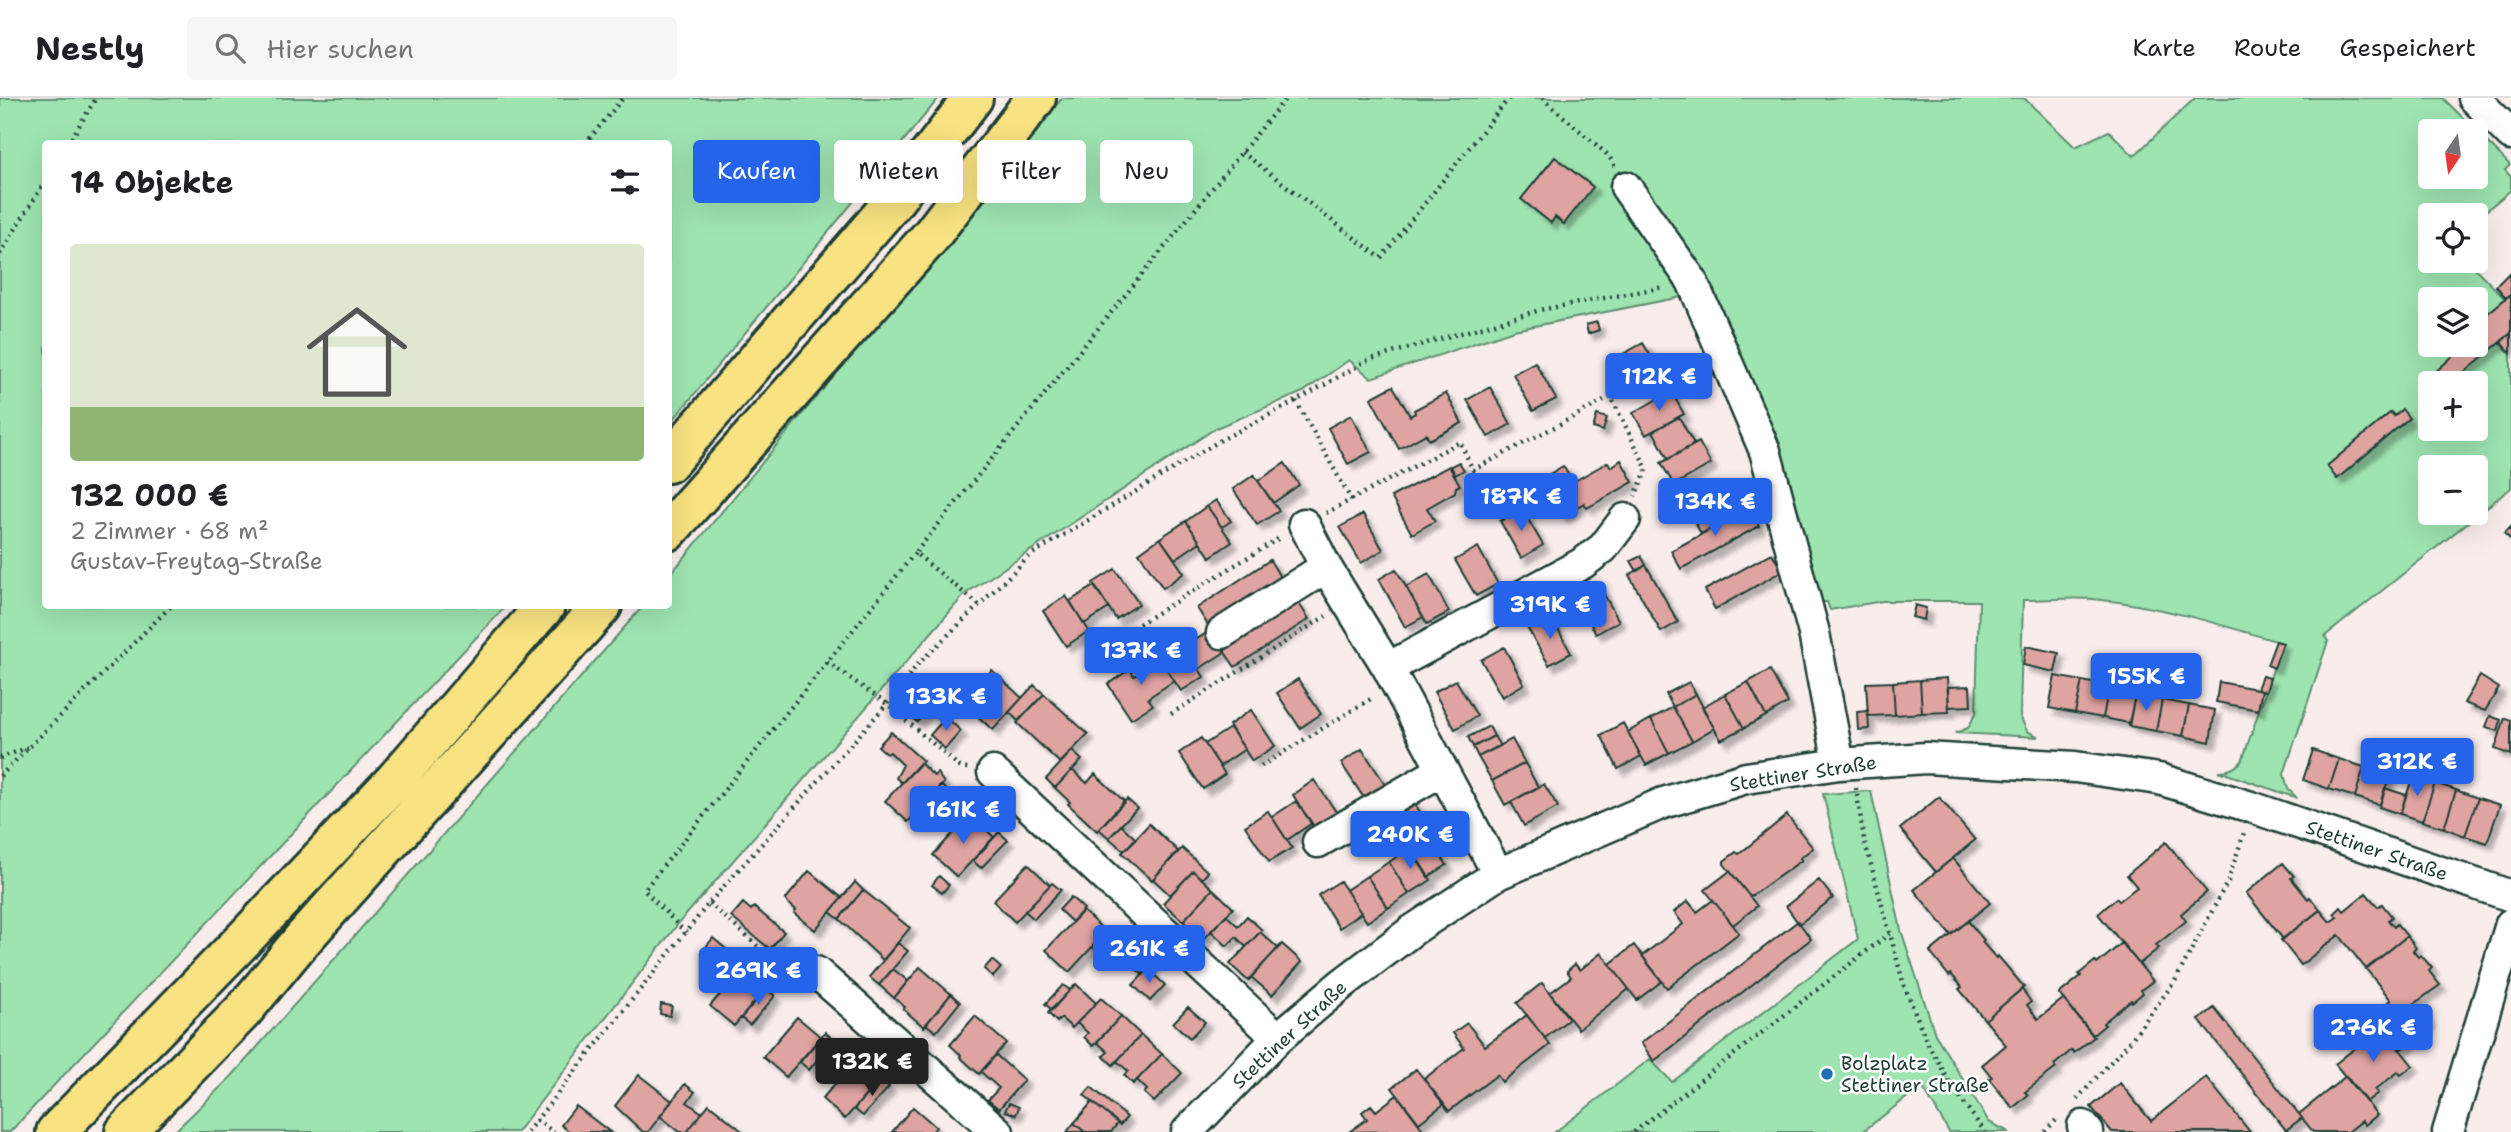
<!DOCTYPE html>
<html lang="de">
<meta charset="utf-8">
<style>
:root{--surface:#fff;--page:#f6f6f6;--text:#202124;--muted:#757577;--line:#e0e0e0;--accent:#2563eb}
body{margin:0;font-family:"Shantell Sans",sans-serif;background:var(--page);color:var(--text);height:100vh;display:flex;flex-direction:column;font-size:26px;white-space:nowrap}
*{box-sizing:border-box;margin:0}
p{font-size:23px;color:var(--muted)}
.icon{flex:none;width:38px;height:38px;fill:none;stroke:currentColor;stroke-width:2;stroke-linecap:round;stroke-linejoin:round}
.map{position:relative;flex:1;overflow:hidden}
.details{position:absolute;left:42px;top:42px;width:630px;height:469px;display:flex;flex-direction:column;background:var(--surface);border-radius:7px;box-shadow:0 7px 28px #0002}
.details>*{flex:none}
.hud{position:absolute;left:693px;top:42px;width:665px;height:63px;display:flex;gap:14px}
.needle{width:46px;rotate:193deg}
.buttons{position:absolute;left:2418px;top:21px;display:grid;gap:14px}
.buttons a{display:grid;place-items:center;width:70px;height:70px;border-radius:7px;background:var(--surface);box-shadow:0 7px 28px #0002;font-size:35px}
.price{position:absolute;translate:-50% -60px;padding:0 16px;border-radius:7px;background:var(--accent);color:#fff;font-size:23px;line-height:46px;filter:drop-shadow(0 2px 4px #0008)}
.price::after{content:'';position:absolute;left:50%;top:42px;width:21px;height:16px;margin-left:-10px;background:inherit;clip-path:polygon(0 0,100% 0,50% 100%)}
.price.current{background:#222;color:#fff}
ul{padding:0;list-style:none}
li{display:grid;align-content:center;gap:14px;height:371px;padding:0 28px}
li span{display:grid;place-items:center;height:217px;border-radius:7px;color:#555}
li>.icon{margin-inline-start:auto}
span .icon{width:126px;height:126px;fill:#fffc;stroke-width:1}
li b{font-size:30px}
h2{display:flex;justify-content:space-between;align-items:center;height:84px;padding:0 28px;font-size:30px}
.chip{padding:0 24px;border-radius:7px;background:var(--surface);box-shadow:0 7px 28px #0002;font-size:24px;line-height:63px}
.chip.current{background:var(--accent);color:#fff}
header{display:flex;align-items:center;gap:42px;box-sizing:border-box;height:98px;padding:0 35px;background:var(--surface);border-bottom:2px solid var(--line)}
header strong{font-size:33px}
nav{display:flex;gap:38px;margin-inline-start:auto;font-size:24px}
.search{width:490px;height:63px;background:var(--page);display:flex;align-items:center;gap:18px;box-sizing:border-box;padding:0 24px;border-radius:7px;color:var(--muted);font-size:26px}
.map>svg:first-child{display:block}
.green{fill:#9ee4b1;stroke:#5e9072;stroke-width:2;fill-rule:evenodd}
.building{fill:#dfa4a1;stroke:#1f3d34;stroke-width:2;filter:url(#shadow)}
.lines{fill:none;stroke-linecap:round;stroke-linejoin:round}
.minor-casing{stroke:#1f3d34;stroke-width:35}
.highway-casing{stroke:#1f3d34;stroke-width:44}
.path{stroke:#1f3d34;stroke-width:4.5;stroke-dasharray:2 5;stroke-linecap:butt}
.minor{stroke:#fff;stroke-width:30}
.highway{stroke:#f8e281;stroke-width:38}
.poi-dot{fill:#1f6fb2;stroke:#fff;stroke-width:2.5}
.labels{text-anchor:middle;stroke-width:5;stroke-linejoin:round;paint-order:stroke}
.street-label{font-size:19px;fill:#1f3d34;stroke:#fff}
.poi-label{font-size:19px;fill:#1f3d34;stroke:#fff;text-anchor:start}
</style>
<header>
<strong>Nestly</strong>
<div class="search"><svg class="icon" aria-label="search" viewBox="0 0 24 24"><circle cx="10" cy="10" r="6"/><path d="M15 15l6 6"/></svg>Hier suchen</div>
<nav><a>Karte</a><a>Route</a><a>Gespeichert</a></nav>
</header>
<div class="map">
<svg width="2511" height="1034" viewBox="0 0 2511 1034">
<defs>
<filter id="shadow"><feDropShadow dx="6" dy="6" stdDeviation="2" flood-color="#0004"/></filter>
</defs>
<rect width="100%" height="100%" fill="#f9edec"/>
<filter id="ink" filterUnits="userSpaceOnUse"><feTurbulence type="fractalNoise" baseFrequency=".0143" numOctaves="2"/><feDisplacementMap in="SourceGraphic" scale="14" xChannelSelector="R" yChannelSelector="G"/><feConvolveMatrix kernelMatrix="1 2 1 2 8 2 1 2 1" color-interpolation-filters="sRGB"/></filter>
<g filter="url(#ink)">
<!-- green -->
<path class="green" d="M0 0H939L669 327 668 46H46V508H506L10 1034H0Z
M1062 0H2024L2075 49 2109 33 2134 58 2195 0H2443L2510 67 2505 72 2511 79V92L2476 121V117H2431V163H2468L2511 207 2499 243 2511 256V390L2325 538 2328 543 2284 676 2288 691 2297 700 2218 673C2229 673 2234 671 2242 663L2282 545C2220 526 2157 507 2093 501 2070 499 2046 502 2023 502L2020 618 2027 633 2039 639 1955 635 1968 630 1976 615 1979 503H1883L1830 512 1827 504H1817L1707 194 1514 232 1371 280 1349 262 1303 294 1216 330 965 496 678 826 517 1034H174L232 978 643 508H668L669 478ZM2431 33H2476V79H2431ZM2431 201H2476V247H2431ZM2431 285H2476V331H2431ZM2431 369H2476V415H2431Z
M1871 693 1901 832 1935 936 1989 1024 2009 1034H1949L1922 988 1862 1034H1555L1650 961 1672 984 1858 841 1823 696Z"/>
<!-- building -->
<path class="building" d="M1555 59 1593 89 1564 126 1555 119 1551 125 1521 101Z
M2509 175 2511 196 2506 200 2496 188Z
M2511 196V235L2451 285H2440L2432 277 2453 258 2446 250 2450 247H2476V225Z
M1597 224 1599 232 1588 236 1586 227Z
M2511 235V255L2501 244Z
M1643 245 1656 267 1619 288 1607 265Z
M1535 264 1556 301 1533 313 1513 276Z
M1393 288 1410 318 1415 315 1414 312 1446 295 1462 325 1429 342 1426 336 1399 351 1371 300Z
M1490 289 1511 326 1488 339 1467 302Z
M1671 293 1684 316 1646 337 1633 315Z
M2402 311 2409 320 2337 381 2327 368 2391 314 2394 318Z
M1351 317 1371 354 1348 366 1328 330Z
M1597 317 1607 320 1603 333 1593 330Z
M1679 319 1694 346 1668 361 1653 333Z
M1699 344 1711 366 1674 387 1661 365Z
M1621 362 1633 384 1587 410 1584 405 1562 418 1541 381 1563 368 1573 384 1608 364 1611 369Z
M1459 364 1464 372 1455 377 1451 368Z
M1285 365 1299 387 1273 405 1258 383Z
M1449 368 1460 387 1456 389 1455 394 1427 410 1435 423 1412 436 1391 399Z
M1254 377 1279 413 1257 427 1233 391Z
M1726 392 1739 415 1701 436 1689 413Z
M1216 402 1231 423 1222 429 1207 408Z
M1207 408 1232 444 1210 459 1186 423Z
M1749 410 1759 428 1681 471 1671 453Z
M1522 411 1543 447 1521 460 1500 423Z
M1363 416 1383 452 1361 465 1340 429Z
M1186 423 1200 444 1175 461 1160 440Z
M2511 429V442L2504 435Z
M1160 440 1184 475 1163 490 1139 455Z
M1478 449 1498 486 1476 498 1455 462Z
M1772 455 1782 473 1715 511 1705 492Z
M1641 458 1646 467 1637 473 1631 463Z
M1270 462 1280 479 1208 527 1197 510Z
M1646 467 1678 524 1661 534 1629 477Z
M1115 471 1139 506 1116 521 1093 485Z
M1396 471 1423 519 1405 529 1379 481Z
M1429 476 1449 514 1427 526 1406 489Z
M1598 486 1619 523 1596 536 1576 499Z
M1094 488 1109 510 1084 526 1070 503Z
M1066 498 1089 533 1066 548 1043 513Z
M1298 504 1309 521 1235 569 1224 553Z
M1915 507 1926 510 1924 522 1912 519Z
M1551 518 1571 555 1549 567 1528 531Z
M1211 532 1225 554 1199 571 1204 579 1181 593 1158 558 1180 543 1185 549Z
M2276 543 2283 545 2274 570 2267 567Z
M2026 548 2059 555 2055 574 2023 567Z
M1504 549 1524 586 1502 599 1481 562Z
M1160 560 1174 583 1148 600 1153 607 1131 621 1108 586 1130 571 1134 578Z
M992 572 1022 600 993 632 974 615 976 612 965 601Z
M1770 572 1788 605 1766 618 1748 584Z
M2055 578 2082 583 2075 615 2049 610Z
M2262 578 2270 580 2266 593 2257 591Z
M2480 578 2499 590 2485 613 2464 605Z
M1947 580 1949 614 1922 615 1920 582Z
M1298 581 1321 616 1300 630 1277 595Z
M1456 582 1477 618 1455 631 1434 594Z
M1920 582 1922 615 1895 617 1893 584Z
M2082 583 2109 588 2103 620 2075 615Z
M1689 584 1696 596 1673 609 1666 596Z
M1748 584 1766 618 1744 630 1725 596Z
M1893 584 1895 617 1868 618 1866 585Z
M2219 584 2262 592 2258 612 2216 604Z
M1034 587 1044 596 1018 623 1009 614Z
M1970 588 1971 608 1949 609 1948 589Z
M2109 588 2136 593 2129 625 2103 620Z
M1044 596 1088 636 1060 665 1017 625Z
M1696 596 1714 630 1692 643 1673 609Z
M1725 596 1744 630 1721 642 1702 609Z
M2135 597 2162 602 2156 633 2129 628Z
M2162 602 2189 607 2183 638 2156 633Z
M920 604 929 611 917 624 909 617Z
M2189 607 2215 612 2210 644 2183 638Z
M1673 609 1692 643 1669 655 1651 621Z
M1251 612 1275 648 1252 663 1229 627Z
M1868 613 1869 631 1858 632 1857 614Z
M2490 618 2501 622 2498 633 2486 629Z
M946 619 961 633 945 651 930 637Z
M2505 620 2511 622V657L2495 651Z
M1651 621 1669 655 1646 667 1628 634Z
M1623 625 1641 658 1618 671 1601 637Z
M1489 628 1494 638 1473 649 1468 639Z
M1230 630 1245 651 1220 668 1205 646Z
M891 634 923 663 902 685 896 680 903 667 890 654 887 656 878 648Z
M1494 638 1500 648 1478 659 1473 649Z
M1201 640 1225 676 1203 691 1179 655Z
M1512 641 1525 665 1492 683 1478 659Z
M1362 651 1385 686 1364 700 1341 665Z
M2313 652 2339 661 2329 691 2303 682Z
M1072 653 1082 662 1055 690 1046 681Z
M2339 661 2364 669 2355 699 2329 691Z
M920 665 934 678 937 675 944 685 908 724 885 703Z
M1525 665 1538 689 1505 707 1492 683Z
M2364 669 2390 677 2380 707 2355 699Z
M1072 672 1087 685 1095 676 1124 703 1097 733 1068 706 1070 704 1055 690Z
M2413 678 2435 685 2422 723 2400 716Z
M1314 682 1339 718 1316 733 1293 697Z
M2435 685 2456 692 2444 730 2422 723Z
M1544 686 1558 709 1524 728 1511 704Z
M941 687 950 696 924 724 915 716Z
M2385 690 2406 697 2400 716 2379 709Z
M2456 692 2478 700 2465 738 2444 730Z
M1410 699 1434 735 1429 739 1447 767 1428 779 1411 751 1418 747 1394 710Z
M1939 699 1975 742 1936 774 1900 731Z
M2478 700 2500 707 2487 745 2465 738Z
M1127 701 1137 710 1109 740 1099 731Z
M1296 703 1312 725 1287 742 1272 719Z
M1268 713 1292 750 1269 764 1245 728Z
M970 717 994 739 957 779 933 757Z
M1787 717 1813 750 1800 760 1802 762 1750 799 1724 766V763L1736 754 1739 756Z
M1149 726 1178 753 1152 782 1122 755Z
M1121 727 1136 741 1124 753 1109 740Z
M999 734 1008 742 981 770 973 763Z
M2166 744 2207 794 2181 816 2186 823 2156 847 2159 850 2139 866 2098 816 2117 800 2119 803 2137 789 2127 777Z
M1182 750 1208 774 1202 781 1193 773 1170 797 1153 781Z
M1410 750 1431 782 1409 796 1389 764Z
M1953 760 1990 805 1951 837 1914 792Z
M1389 764 1409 796 1388 810 1367 778Z
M2283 765 2294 778 2291 780 2308 801 2310 799 2320 812 2283 841 2246 795Z
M1028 766 1050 787 1015 824 993 803Z
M809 773 842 800 815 832 794 815 796 812 785 802Z
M1193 773 1213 791 1183 823 1163 805Z
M1730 773 1757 808 1733 827 1705 792Z
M939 778 949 787 942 795 932 787Z
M1367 778 1388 810 1367 824 1346 792Z
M1819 782 1833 800 1799 826 1786 808Z
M1340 783 1361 815 1339 830 1318 797Z
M855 784 863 792 839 821 830 814Z
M1052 785 1061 792 1034 821 1025 813Z
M1213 791 1233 810 1203 842 1183 823Z
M863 792 910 830 883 862 839 821Z
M2366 795 2378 809 2382 806 2392 819 2388 822 2394 829 2397 826 2407 838 2366 871 2339 837 2301 867 2281 842 2320 812 2330 824 2337 819 2334 816 2341 809 2344 813Z
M1071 799 1084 811 1072 824 1059 812Z
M1713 802 1739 835 1667 890 1642 858 1683 826 1674 814 1688 803 1697 814Z
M743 805 751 812 754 809 784 834 770 851 731 819Z
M1083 813 1106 834 1069 874 1046 852Z
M1226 817 1238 828 1247 818 1262 832 1246 849 1236 839 1227 848 1211 833Z
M1798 823 1811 841 1654 963 1641 945Z
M1968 823 1984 842 1982 844 1996 860 1998 858 2024 889 1985 922 1959 891 1962 889 1951 876 1949 878 1930 854Z
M1106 833 1115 842 1101 857 1092 849Z
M1260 834 1278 850 1248 883 1230 866Z
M1121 836 1153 866 1143 877 1110 847Z
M2407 838 2416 850 2413 853 2418 859 2421 857 2432 870 2429 873 2440 887 2414 906 2429 924 2409 939 2412 943 2400 952 2372 917 2391 902 2366 871Z
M713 840 745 867 734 881 702 854Z
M898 845 908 853 879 887 869 879Z
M2122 845 2153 883 2141 892 2143 895 2132 904 2131 902 2103 925 2105 927 2093 937 2059 896 2081 878 2079 876 2095 863 2097 866Z
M1282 846 1302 864 1272 897 1251 879Z
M1634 847 1662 883 1637 902 1610 866Z
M1601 855 1629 891 1578 931 1550 895 1571 879 1567 873 1575 866 1580 872Z
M992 862 1001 870 993 879 984 871Z
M745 867 769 887 734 928 710 908Z
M920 869 951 896 924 929 903 911 905 909 894 900Z
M893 871 908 883 894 900 879 887Z
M1148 871 1165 887 1150 903 1133 887Z
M1542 885 1569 921 1545 940 1517 905Z
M1076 886 1096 905 1072 930 1061 920 1057 924 1048 915Z
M1063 887 1070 892 1052 912 1045 906Z
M766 891 775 898 750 927 741 920Z
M2022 891 2031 904 2027 907 2038 921 2063 901 2094 939 2074 955 2072 952 2054 967 2056 970 2025 994 2028 997 2013 1010 1989 981 1992 979 1982 967 2006 947 1985 922Z
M951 896 960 904 936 934 926 926Z
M1101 900 1121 918 1093 948 1084 939 1088 935 1077 925Z
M661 906 672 908 670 918 660 916Z
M1188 909 1205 924 1190 940 1173 925Z
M2214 910 2302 1020 2286 1032 2199 922Z
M1527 917 1550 947 1502 984 1497 977 1449 1013 1424 981 1464 950 1453 935 1467 925 1485 948Z
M975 918 1006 945 979 976 960 959 961 957 950 947Z
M1121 918 1141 937 1113 967 1103 958 1108 954 1097 944Z
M797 919 821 939 786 979 763 959Z
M2382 929 2413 968 2401 977 2398 974 2375 992 2378 995 2366 1004 2335 966Z
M825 934 834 942 809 972 800 964Z
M1141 937 1162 956 1133 986 1124 977 1128 973 1117 963Z
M1162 956 1182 975 1154 1004 1144 995 1147 992 1137 982Z
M996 957 1024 982 999 1011 988 1002 999 990 981 974Z
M856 961 880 981 845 1021 822 1001Z
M1416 971 1444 1006 1419 1025 1392 990Z
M639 977 672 1003 648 1034H643L615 1008Z
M2346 978 2377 1017 2365 1027 2362 1023 2348 1034H2313L2299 1016Z
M2206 979 2250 1034H2112L2091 1009 2120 985 2151 1023Z
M880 981 889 989 863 1018 854 1011Z
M685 986 695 994 687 1004 702 1015 687 1034H680L660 1018Z
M1091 989 1127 1019 1120 1027 1084 997Z
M1397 997 1424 1033 1349 1034 1367 1021 1362 1014 1371 1007 1376 1013Z
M1092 1004 1118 1025 1111 1034H1085L1074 1025Z
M1009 1005 1019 1009 1016 1017 1005 1013Z
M709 1006 742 1033 741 1034H687Z
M576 1008 610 1034H570L561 1027Z
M913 1009 936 1029 932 1034H892Z
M1074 1025 1085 1034H1067Z"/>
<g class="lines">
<!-- minor casing -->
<g class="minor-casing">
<path id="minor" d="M2474 0 2511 37
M1626 89 1692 183 1765 353 1814 535 1839 666
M1304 426 1326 469 1388 570 1498 776
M1222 535 1326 469
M1388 570 1583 465 1603 450 1625 421
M993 674 1278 940
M1318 744 1441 673
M816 874 998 1034
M2083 1028 2088 1034
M1187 1034 1278 940 1342 886 1413 832 1498 776 1663 705 1746 680 1839 666 1926 660 2075 669 2159 681 2251 709 2511 798
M2448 1034 2511 826"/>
</g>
<!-- highway casing -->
<g class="highway-casing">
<path id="highway" d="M668 365 890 108 973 0
M668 433 930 139 1036 0
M56 1034 245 840 395 682 545 508
M125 1034 243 913 301 843 602 508"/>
</g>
<!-- path -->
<path class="path" d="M1542 0 1609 58 1615 69
M68 46 96 0
M585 46 623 0
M1242 54 1381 160 1509 0
M0 156 46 82
M1296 303 1352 403
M1326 415 1460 344 1473 372 1611 299 1647 371 1635 398
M979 507 915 455 1286 0
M1121 537 1281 439
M827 564 887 606 960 669 968 670
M1171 616 1326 518
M0 660 29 649
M1261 668 1374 599
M0 678 171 508
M1856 690 1864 741 1904 887 1927 944 1954 992 1985 1034
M709 805 781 869 791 870
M686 835 644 792 915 455
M2077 1001 2131 942 2175 883 2228 783 2245 732
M536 1022 554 1034
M527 1034 709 805 887 606 918 566 1032 456 1221 342 1296 303 1368 262 1540 212 1664 189
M1634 1034 1890 835
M2045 1034 2056 1022"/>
<!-- minor -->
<use href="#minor" class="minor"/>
<!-- highway -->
<use href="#highway" class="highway"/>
</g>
</g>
<!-- markers -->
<circle class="poi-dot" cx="1827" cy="976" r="7"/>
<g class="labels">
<!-- street labels -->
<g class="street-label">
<text transform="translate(1803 675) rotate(-9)" y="7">Stettiner Straße</text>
<text transform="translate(2377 752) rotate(19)" y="7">Stettiner Straße</text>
<text transform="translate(1289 936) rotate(-43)" y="7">Stettiner Straße</text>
</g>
<!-- poi labels -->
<g class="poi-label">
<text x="1841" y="972">Bolzplatz<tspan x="1841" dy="22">Stettiner Straße</tspan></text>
</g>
</g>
</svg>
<div class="buttons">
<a><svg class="needle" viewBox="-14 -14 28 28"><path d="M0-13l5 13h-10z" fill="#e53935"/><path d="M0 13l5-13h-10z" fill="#757577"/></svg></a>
<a><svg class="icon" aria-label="locate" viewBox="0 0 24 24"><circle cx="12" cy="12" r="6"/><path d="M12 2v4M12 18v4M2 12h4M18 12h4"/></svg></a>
<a><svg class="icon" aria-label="layers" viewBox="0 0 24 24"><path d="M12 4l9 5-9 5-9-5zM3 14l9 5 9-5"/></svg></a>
<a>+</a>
<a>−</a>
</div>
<b class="price" style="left:1659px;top:315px">112K €</b>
<b class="price" style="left:1521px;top:435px">187K €</b>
<b class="price" style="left:1715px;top:440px">134K €</b>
<b class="price" style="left:1550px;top:543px">319K €</b>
<b class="price" style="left:1141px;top:589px">137K €</b>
<b class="price" style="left:2146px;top:615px">155K €</b>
<b class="price" style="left:946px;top:635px">133K €</b>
<b class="price" style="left:2417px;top:700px">312K €</b>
<b class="price" style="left:963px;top:748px">161K €</b>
<b class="price" style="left:1410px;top:773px">240K €</b>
<b class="price" style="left:1149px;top:887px">261K €</b>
<b class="price" style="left:758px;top:909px">269K €</b>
<b class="price" style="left:2373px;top:966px">276K €</b>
<b class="price current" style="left:872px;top:1000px">132K €</b>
<div class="hud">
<a class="chip current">Kaufen</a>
<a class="chip">Mieten</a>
<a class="chip">Filter</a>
<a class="chip">Neu</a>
</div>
<section class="details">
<h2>14 Objekte<svg class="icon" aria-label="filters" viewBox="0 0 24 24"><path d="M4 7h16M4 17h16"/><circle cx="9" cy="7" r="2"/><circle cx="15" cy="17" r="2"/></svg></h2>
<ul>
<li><span style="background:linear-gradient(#dfe7d0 75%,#8fb573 0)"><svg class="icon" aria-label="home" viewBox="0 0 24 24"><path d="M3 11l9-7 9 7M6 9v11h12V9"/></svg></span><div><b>132 000 €</b><p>2 Zimmer · 68 m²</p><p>Gustav-Freytag-Straße</p></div></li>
</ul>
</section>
</div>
